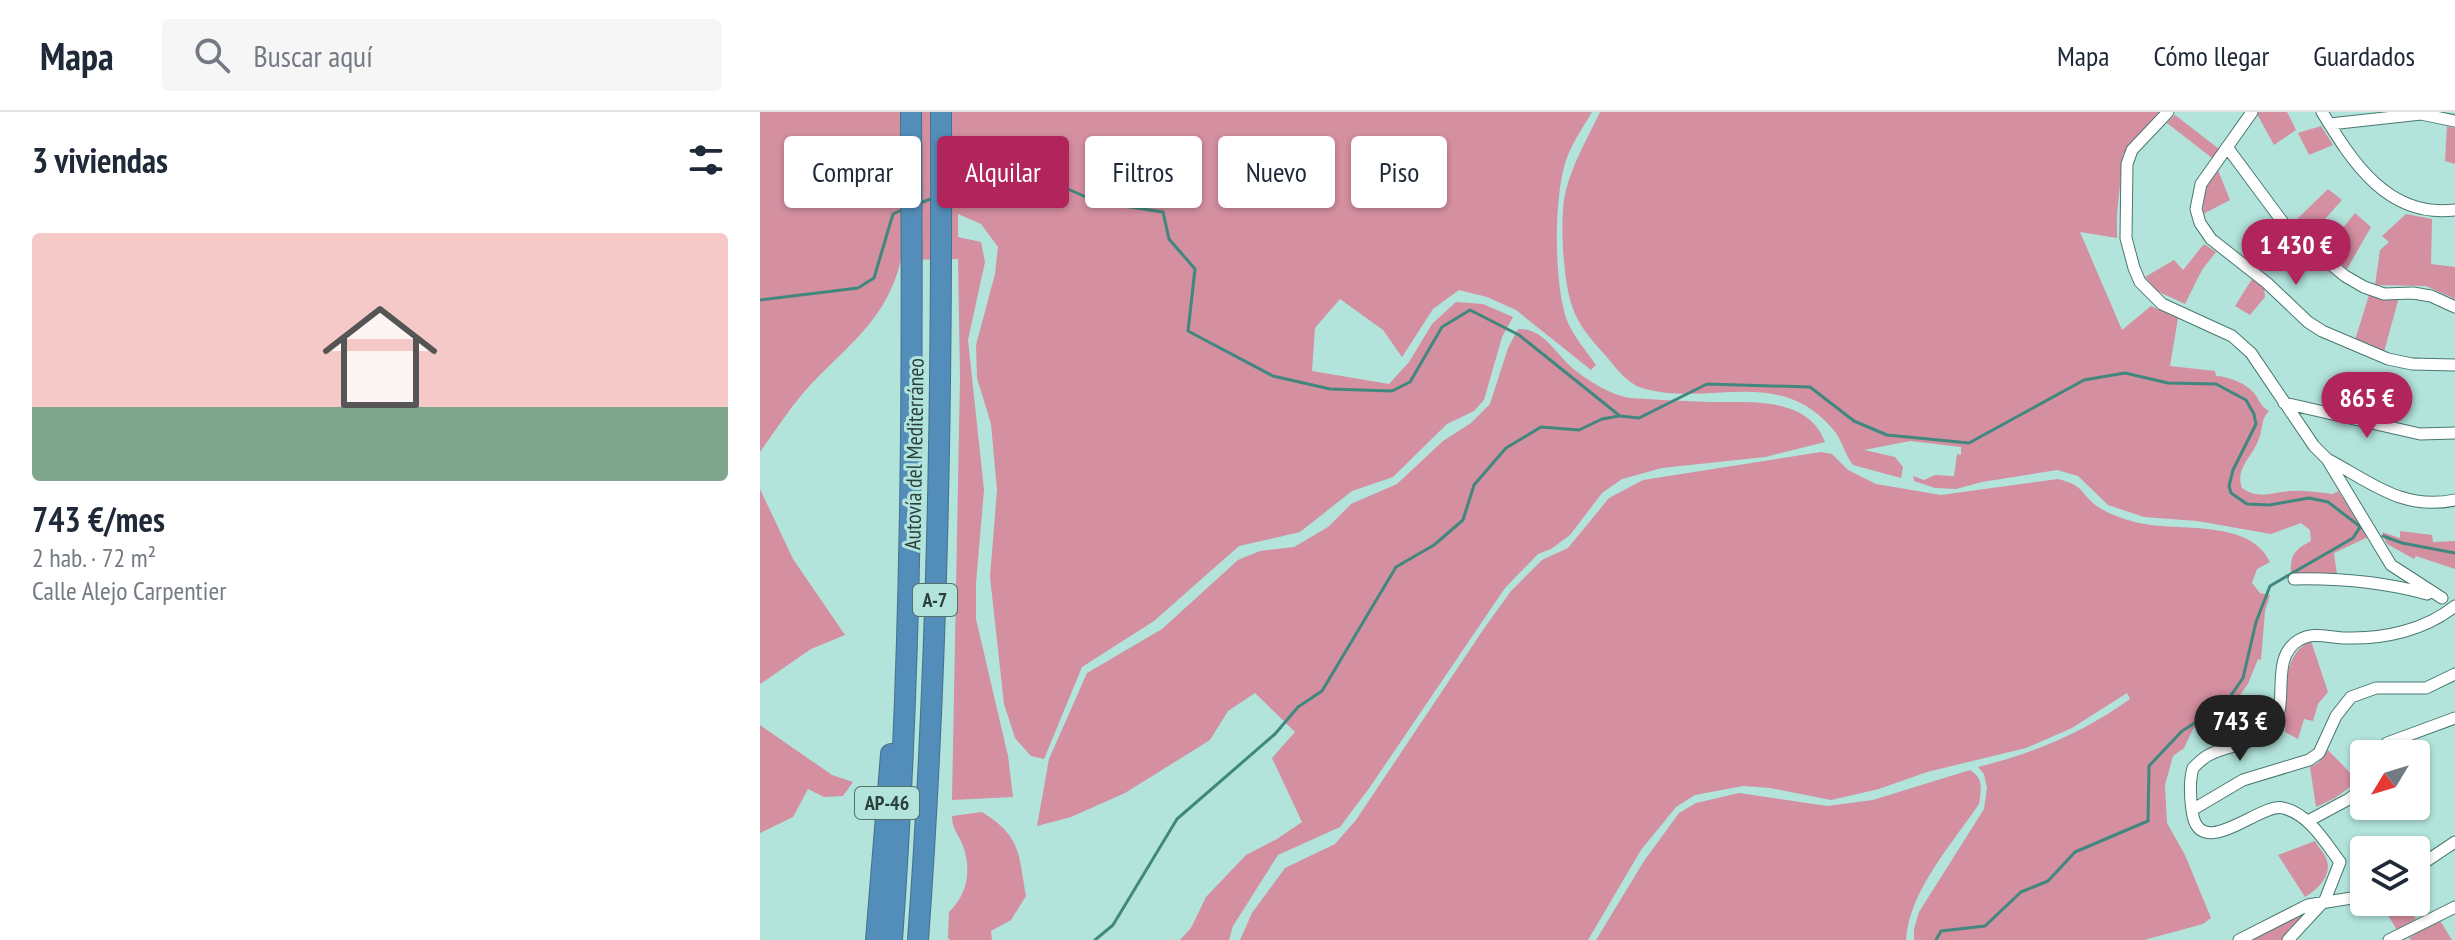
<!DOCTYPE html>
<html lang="es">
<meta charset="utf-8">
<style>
:root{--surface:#fff;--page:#f6f6f7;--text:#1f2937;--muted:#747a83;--line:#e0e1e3;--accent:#b2245c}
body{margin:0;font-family:"PT Sans Narrow",sans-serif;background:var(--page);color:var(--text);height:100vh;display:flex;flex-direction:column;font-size:30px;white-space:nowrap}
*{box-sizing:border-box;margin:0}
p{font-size:26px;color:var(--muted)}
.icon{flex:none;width:44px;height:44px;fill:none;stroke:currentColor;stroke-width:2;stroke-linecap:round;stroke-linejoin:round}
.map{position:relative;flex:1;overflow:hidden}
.details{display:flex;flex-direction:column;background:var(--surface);width:760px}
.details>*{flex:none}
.guide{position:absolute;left:24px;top:24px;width:760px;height:72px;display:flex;gap:16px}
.needle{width:52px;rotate:232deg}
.fabs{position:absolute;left:1590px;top:628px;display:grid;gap:16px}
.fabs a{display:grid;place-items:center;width:80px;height:80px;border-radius:8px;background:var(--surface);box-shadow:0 2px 6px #0004;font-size:40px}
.price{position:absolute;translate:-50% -68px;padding:0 18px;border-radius:28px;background:var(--accent);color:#fff;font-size:26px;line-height:52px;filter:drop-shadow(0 2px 4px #0008)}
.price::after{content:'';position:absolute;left:50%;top:48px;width:24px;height:18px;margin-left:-12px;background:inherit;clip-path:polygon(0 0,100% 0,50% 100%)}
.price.active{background:#222;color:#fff}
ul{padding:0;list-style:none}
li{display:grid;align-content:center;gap:16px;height:424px;padding:0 32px}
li+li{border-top:2px solid var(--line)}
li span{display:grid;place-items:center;height:248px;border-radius:8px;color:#555}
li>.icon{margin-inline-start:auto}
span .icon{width:144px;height:144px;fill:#fffc;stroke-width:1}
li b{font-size:34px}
h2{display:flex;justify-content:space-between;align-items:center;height:96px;padding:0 32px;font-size:34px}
.chip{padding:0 28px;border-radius:8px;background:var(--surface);box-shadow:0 2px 6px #0004;font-size:28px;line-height:72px}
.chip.active{background:var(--accent);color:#fff}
header{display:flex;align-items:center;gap:48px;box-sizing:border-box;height:112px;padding:0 40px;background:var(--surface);border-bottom:2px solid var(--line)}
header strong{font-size:38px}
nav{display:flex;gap:44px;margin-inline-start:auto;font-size:28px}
.search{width:560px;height:72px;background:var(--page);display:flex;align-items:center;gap:20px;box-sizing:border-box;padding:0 28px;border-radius:8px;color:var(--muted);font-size:30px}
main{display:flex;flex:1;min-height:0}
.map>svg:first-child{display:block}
.green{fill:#d48fa0}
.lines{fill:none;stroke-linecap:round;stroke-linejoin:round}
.stream{stroke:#40887e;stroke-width:3}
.street-casing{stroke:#497871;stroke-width:13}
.highway-casing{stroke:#45728d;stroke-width:22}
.street{stroke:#fff;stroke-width:11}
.highway{stroke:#538db9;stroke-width:20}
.labels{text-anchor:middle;stroke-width:6;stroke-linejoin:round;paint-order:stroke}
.shield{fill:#b2e4dc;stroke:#54716c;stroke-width:2}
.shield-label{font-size:20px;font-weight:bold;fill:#2b403c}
.street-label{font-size:22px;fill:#2b403c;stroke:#b2e4dc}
</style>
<header>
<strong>Mapa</strong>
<div class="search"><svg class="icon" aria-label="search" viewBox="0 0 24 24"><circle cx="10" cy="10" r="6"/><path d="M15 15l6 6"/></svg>Buscar aquí</div>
<nav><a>Mapa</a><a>Cómo llegar</a><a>Guardados</a></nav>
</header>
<main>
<section class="details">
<h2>3 viviendas<svg class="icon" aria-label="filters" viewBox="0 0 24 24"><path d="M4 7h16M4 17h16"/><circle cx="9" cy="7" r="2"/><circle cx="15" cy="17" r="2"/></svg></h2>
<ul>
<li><span style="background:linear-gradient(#f6c9c9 70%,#7fa58c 0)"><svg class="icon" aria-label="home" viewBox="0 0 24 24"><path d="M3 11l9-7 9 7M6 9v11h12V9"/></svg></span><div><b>743 €/mes</b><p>2 hab. · 72 m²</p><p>Calle Alejo Carpentier</p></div></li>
</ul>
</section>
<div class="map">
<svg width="1695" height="828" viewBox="0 0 1695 828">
<rect width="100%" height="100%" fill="#b2e4dc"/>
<!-- green -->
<path class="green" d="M0 0H832C824 14 814 28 808 43 793 78 793 179 809 213 816 227 827 240 836 253L831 258 756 198 727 185 699 178 673 197 642 245 623 218 580 187 555 216 552 259 629 272 649 250 672 212 696 190 723 192 753 205 742 225 724 288 714 299 687 312 633 365 592 379 540 420 479 434 394 509 322 555 284 647 271 644 255 626 244 592 230 465 237 378 231 312 217 266 216 233 235 162 238 135 221 112 198 102V125L221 130 225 150 208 228 224 378 216 471V507L248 644 253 685 192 688 200 265 198 147 141 148C126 211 84 235 44 280 28 299 14 320 0 340Z
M840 0H1400L1363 42 1357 102V126L1320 120 1362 218 1391 194 1418 206 1410 254 1455 259 1456 264C1470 265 1488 271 1497 285 1500 291 1502 295 1509 299 1500 308 1503 319 1498 329 1491 347 1475 356 1482 376 1500 389 1514 379 1533 379 1546 378 1560 381 1573 382L1578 379 1608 425 1574 441 1577 463 1531 462C1530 443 1534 438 1551 429L1550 418 1541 411 1511 422 1437 409 1384 405 1348 393 1318 364 1297 358 1222 370 1196 377 1175 376 1154 369 1153 364 1164 368 1175 363 1194 364 1197 342 1201 343V335L1150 329 1104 338 1135 345 1143 355 1141 366 1093 353C1084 341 1082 327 1072 316 1017 253 948 296 882 276 868 272 855 255 846 244 832 229 818 213 812 194 803 168 799 104 806 78 813 51 828 25 840 0Z
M1499 0H1527L1536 18 1514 33 1497 2Z
M1415 3 1459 37 1452 46 1407 11Z
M1561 14 1573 33 1549 43 1538 21Z
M1687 14 1695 16V52L1685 49Z
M1458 58 1470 88 1443 102 1444 79Z
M1568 77 1582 88 1549 125 1533 111Z
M1595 101 1611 115 1587 157 1565 138Z
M1646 102 1672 107 1671 152 1695 155V187L1666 174 1615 173 1620 138 1629 130 1622 124Z
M1444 132 1456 140 1442 158 1425 192 1397 179 1385 165 1414 148 1423 158Z
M1492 167 1504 176 1505 185 1490 203 1475 194Z
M1609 183 1639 185 1624 240 1595 228Z
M758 217C785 216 796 244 816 259 830 270 853 284 871 286 897 288 925 289 951 290 991 291 1048 284 1065 330L1005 345 902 356 862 367 842 381 810 423 791 437 778 442 745 476 610 675 580 715 518 743 473 814 469 828H420L431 816 446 785 486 743 517 727 542 710 512 646 535 620 495 581 468 599 450 628 365 681 311 705 277 714 289 647 327 561 402 517 478 448 500 439 534 435 568 415 591 392 637 372 683 329 711 311 730 292 748 236Z
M1061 340 1072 342 1088 358 1116 372 1181 383 1298 367C1326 374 1319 381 1338 395 1352 404 1374 411 1391 413 1428 418 1492 410 1510 450L1497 457 1492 471 1500 481 1510 483 1505 499 1501 548 1498 547 1488 572 1477 587 1433 617 1424 636 1413 644 1405 673 1407 711 1425 743 1451 806 1443 812 1384 828H1154V817L1159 800 1224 697 1227 676 1224 662 1218 655C1275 641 1322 621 1370 587L1367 581 1312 616 1266 636 1167 660 1119 677 1071 688 1010 676 983 674 935 683 916 695 881 738 828 828H480L492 801 525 756 575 732 596 708 725 515 751 479 782 448 808 436 849 386 883 368Z
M0 377 33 447 85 523 51 537 0 572Z
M1640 419 1672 423 1673 430 1695 429V457L1656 444 1654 447 1627 432 1622 420 1640 426Z
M1551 529 1568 580 1558 592 1553 609 1544 607 1538 627 1525 620C1526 591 1519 543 1551 529Z
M0 613 72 663 93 670 83 684 64 685 48 677 33 705 0 721Z
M1568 638 1598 669 1575 686 1556 695 1550 655 1558 651Z
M1210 658C1224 666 1221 678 1219 692 1192 732 1149 779 1146 828H836L884 749 919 701 936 691 979 681 1067 694 1113 688Z
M222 700C262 725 258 741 266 784L251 808 231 819 232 828H190L188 826 189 800C207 783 212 758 203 734 199 723 192 717 192 704Z
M1555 729C1558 735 1564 741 1566 746 1573 763 1558 777 1545 785L1518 743Z
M1620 790H1645L1656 807 1637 818Z
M1550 798 1529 817 1522 828H1492Z
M1679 807 1692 828H1651L1649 826Z"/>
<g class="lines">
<!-- stream -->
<path class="stream" d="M188 80 201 75 272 61 337 90 403 100 409 127 435 157 428 219 513 264 570 277 632 279 650 270 682 215 710 198 759 223 860 304 879 306 947 272 1050 275 1094 309 1127 323 1209 331 1324 268 1365 261 1408 271 1456 272 1486 288 1494 302 1496 312 1473 358 1469 374 1471 381 1487 392 1509 393 1549 386 1568 390 1602 416
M158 92 173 86
M0 188 98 176 114 166 133 102 144 97
M1623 424 1642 431 1695 441
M335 828 353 813 417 707 515 622 538 595 562 579 636 455 674 433 703 408 714 373 746 336 781 315 819 318 842 307 859 304
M1176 828 1181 819 1225 814 1261 780 1288 769 1315 740 1388 709 1389 654 1422 619 1465 592 1483 566 1496 510 1510 474 1593 426 1600 415"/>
<!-- street casing -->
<g class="street-casing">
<path id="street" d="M1408 0 1372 38 1367 52 1366 126 1374 156 1380 170 1402 192 1472 224 1491 241 1554 334 1567 347 1631 453 1682 486
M1492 0 1441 72 1436 97 1440 111 1451 127 1507 171 1548 210 1562 219 1628 247 1652 252 1695 253
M1562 0C1593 51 1628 106 1695 98
M1570 12 1661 2 1695 9
M1467 35 1527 116 1585 164 1604 175 1624 182 1653 181 1671 184 1695 195
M1524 291 1660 322 1695 321
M1567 347C1611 370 1642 399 1695 388
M1534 467C1580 466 1623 470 1667 482
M1622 642 1627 631 1695 606
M1432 698 1483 668 1549 648 1559 641 1576 604 1591 585 1616 576H1666L1695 562
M1548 709 1589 687 1604 675
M1656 756 1695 730
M1479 828 1548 793 1604 784
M1528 828 1565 788 1580 750C1565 730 1549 702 1523 696 1500 690 1438 753 1432 698 1430 684 1429 670 1433 656 1437 652 1442 647 1447 644 1467 632 1498 634 1513 613 1530 590 1509 546 1539 528 1554 519 1570 526 1586 526 1625 527 1665 518 1695 494
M1629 828 1695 795"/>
</g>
<!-- highway casing -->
<g class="highway-casing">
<path id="highway" d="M116 828 131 642
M132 828C152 552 153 276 151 0
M158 828C178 553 182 276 181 0"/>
</g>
<!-- street -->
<use href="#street" class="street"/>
<!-- highway -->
<use href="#highway" class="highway"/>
</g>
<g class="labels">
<!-- shield labels -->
<g class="shield">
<rect x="153" y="472" width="44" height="32" rx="6"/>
<rect x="95" y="675" width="64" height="32" rx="6"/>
</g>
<g class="shield-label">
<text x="175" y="495">A-7</text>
<text x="127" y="698">AP-46</text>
</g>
<!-- street labels -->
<g class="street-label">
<text transform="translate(154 342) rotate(-89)" y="8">Autovía del Mediterráneo</text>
</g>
</g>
</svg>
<div class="fabs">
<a><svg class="needle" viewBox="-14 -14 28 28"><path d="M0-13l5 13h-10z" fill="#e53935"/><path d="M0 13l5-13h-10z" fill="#747a83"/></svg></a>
<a><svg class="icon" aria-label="layers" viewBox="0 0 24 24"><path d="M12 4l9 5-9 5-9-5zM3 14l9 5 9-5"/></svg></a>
</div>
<b class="price" style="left:1536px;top:175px">1 430 €</b>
<b class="price" style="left:1607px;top:328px">865 €</b>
<b class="price active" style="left:1480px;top:651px">743 €</b>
<div class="guide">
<a class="chip">Comprar</a>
<a class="chip active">Alquilar</a>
<a class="chip">Filtros</a>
<a class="chip">Nuevo</a>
<a class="chip">Piso</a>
</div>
</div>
</main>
